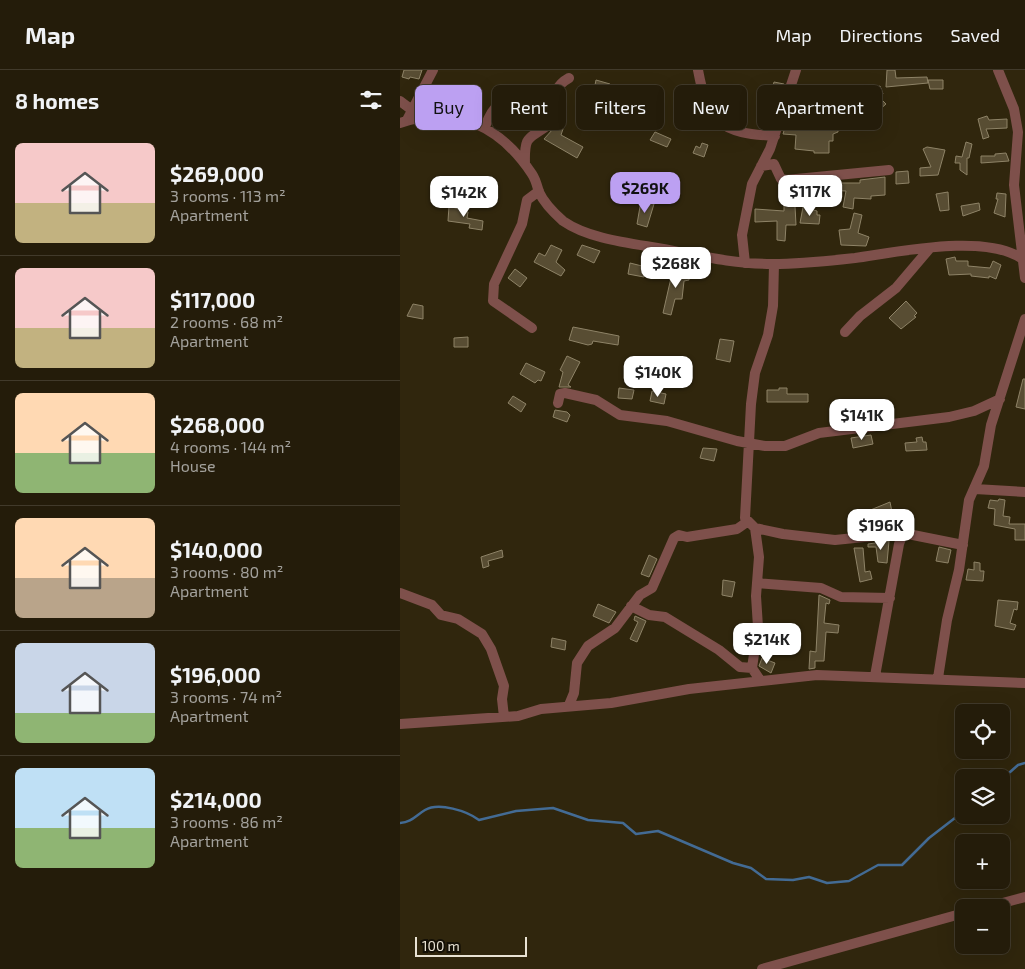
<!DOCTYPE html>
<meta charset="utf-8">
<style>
:root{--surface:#241c0a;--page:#2c2513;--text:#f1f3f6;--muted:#a3a19c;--line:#413a2b;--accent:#bca0f2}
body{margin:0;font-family:"Exo 2",sans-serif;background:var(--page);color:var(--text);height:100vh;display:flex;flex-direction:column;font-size:19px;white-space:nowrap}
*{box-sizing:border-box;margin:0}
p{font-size:16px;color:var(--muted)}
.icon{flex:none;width:28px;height:28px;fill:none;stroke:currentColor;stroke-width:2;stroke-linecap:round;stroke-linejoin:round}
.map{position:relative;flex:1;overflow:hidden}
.sheet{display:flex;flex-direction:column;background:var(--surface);width:400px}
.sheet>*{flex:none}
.banner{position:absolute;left:15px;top:15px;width:475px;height:45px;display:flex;gap:10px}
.tools{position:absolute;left:555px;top:634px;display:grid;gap:10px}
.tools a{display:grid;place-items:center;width:55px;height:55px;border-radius:8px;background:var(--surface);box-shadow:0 5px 20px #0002,0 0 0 1px var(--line);font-size:25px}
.scale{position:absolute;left:15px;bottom:12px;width:112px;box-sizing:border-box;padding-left:5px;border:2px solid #e8e2d3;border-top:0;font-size:14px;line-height:18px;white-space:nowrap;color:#e8e2d3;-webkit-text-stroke:4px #141006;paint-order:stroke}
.price{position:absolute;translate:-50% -42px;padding:0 11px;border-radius:10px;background:#fff;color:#222;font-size:16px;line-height:32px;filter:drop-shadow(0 1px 2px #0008)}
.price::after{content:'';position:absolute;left:50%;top:30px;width:15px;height:11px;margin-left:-8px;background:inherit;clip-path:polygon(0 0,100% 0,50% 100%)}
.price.active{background:var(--accent);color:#111}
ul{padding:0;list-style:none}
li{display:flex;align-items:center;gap:15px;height:125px;padding:0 15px}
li+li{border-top:1px solid var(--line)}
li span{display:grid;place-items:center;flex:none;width:140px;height:100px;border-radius:8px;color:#555}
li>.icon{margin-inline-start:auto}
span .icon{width:60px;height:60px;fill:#fffc;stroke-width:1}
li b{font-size:21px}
h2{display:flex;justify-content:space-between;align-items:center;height:60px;padding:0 15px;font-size:21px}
.tag{padding:0 18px;border-radius:8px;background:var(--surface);box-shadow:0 5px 20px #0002,0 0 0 1px var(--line);font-size:18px;line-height:45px}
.tag.active{background:var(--accent);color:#111}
header{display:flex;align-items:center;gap:30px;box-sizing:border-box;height:70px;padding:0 25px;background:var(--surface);border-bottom:1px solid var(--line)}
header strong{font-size:24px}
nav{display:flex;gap:28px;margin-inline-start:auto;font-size:18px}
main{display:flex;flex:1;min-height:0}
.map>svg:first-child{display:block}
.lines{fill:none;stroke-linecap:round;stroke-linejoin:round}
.stream{stroke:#436b94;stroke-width:2.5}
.building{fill:#584d33;stroke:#8e8367}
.minor{stroke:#7e504b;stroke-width:10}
</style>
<header>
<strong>Map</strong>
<nav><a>Map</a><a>Directions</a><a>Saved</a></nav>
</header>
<main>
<section class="sheet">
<h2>8 homes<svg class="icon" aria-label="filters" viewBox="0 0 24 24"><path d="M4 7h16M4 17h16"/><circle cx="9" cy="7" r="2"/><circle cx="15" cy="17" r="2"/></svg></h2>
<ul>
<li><span style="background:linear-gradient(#f6c9c9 60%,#c2b280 0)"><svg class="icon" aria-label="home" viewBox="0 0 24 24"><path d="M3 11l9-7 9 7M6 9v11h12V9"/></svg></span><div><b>$269,000</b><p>3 rooms · 113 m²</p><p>Apartment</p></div></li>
<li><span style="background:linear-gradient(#f6c9c9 60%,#c2b280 0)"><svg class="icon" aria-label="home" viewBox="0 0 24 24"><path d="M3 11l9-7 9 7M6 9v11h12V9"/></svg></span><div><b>$117,000</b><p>2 rooms · 68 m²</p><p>Apartment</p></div></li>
<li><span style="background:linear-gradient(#ffd9b3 60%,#8fb573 0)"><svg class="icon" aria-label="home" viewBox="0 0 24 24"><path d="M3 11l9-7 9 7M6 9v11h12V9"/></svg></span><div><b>$268,000</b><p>4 rooms · 144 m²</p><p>House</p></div></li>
<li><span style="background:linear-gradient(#ffd9b3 60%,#b9a48a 0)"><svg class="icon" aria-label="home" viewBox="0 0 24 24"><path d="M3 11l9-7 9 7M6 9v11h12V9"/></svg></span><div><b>$140,000</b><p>3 rooms · 80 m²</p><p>Apartment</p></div></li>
<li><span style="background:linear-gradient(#c9d6e8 70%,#8fb573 0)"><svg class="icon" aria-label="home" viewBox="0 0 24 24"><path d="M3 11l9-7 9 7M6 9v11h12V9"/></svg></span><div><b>$196,000</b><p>3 rooms · 74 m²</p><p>Apartment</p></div></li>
<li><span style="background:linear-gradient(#bfe0f5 60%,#8fb573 0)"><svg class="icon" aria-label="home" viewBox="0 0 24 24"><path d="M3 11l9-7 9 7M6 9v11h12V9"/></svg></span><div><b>$214,000</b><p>3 rooms · 86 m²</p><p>Apartment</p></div></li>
</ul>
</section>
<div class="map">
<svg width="625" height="899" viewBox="0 0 625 899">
<rect width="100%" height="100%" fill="#30260d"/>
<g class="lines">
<!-- stream -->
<path class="stream" d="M601 710 618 695 625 693
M0 753C12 752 15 746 25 740 39 732 67 741 79 750L116 741 153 738 188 750 223 753 236 764 258 761 333 793 351 798 366 809 393 810 409 807 427 813 449 811 478 795H502L529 768 564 741"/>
</g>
<!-- building -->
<path class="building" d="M4 0H22L19 9 10 7 9 9 2 7Z
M487 0H495L496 8 527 7 528 13 486 17Z
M196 10 210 14 208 24 194 20Z
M528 10H543V19H530Z
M374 12 384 14 376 38 372 37 376 20H372Z
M480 16 483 24 478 26 486 34 478 41 473 35 468 21Z
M322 26 333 30 332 41 321 43 318 40 313 27Z
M398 42 401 53 426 51V46L441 45 455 49 453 58 438 54V62L433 64V71H429V83H414V81L395 79 396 65 383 64 389 44Z
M587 46 589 50 607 49V58L586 59 589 67 583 69 578 49Z
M160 47 166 50 161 65 183 77 177 88 144 69 153 59 155 61Z
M255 62 271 69 267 77 250 70Z
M566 72 572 74 569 88H567V105L560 100V93H555L556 86 562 87Z
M302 73 308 75 304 87 293 83 296 76 300 78Z
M527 77 545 80 538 105 520 106V98L531 97 523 79Z
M606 83 609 91 581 93V86H595V84Z
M508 101 509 113 496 114V102Z
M485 107V125L471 126V129L454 128 453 139 443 137 446 121 425 120V113H460V110Z
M384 117H394L396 155H386L385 171 377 170V151L355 152V139L384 141Z
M548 122 549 140 540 141 536 124Z
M597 123 606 124 605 147 594 143 598 129H596Z
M241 131 254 134 247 157 237 154Z
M579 133 580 140 563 146 561 136Z
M49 136 68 142 67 148 83 151 82 160 69 158 70 154 48 151Z
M403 137 417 141V145H420L419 154 400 153Z
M454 143 462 145 458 163 469 167 466 176 441 175 439 160 450 159Z
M151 175 162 180 156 192 165 200 161 206 134 192 139 183 145 186Z
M182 175 200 181 194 193 177 185Z
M555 187 556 191H568V196L590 198 593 191 601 195 596 209 589 206V208L571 206V204L549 205 546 189Z
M230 193 246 197 244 207 228 204Z
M115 199 127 208 120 217 108 208Z
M273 199 290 201 289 210 284 211 282 229H275L271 245 263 243Z
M506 231 517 243 514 246 516 247 501 259 489 248Z
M13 234 23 236V249L7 246Z
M173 257 219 266 218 275 193 271 192 274 188 275 169 270Z
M68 267V277H54V268Z
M320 269 334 271 330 292 316 289Z
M167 286 180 292 168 315 171 317H159L163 302 160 300Z
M126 293 145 302 141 311 138 310 135 313 120 304Z
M623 309H625V339L616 337Z
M219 318 234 320 232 329 218 328Z
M379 318H387V324H408V332H367V320H379Z
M252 321 266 324 264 334 250 331Z
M113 326 126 334 121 342 108 333Z
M155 340 167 342 170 345 167 352 153 347Z
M471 365 473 374 453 378 451 368Z
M522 367 523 372H526L527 380 506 381 505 373 517 372 516 368Z
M303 378 317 379 314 391 300 388Z
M599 429 605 430 603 446 610 447 609 454H625V470H615V459L594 455 595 439 588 438 590 430 598 431Z
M490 432 492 442 470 448 468 441Z
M489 471 487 493 478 492 476 477H468V474Z
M539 477 551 480 548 493 536 491Z
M454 478H463L465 502 470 501 472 509 460 512Z
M102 480 103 487 88 491 89 496 83 498 81 487Z
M249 485 257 489 249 507 241 504Z
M574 492 580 493V501H584L583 511 566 510 568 499 574 500Z
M323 510 335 512 332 527 322 525Z
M419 525 430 530 429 534 426 533 424 553 439 555 438 563 426 562 424 591H415V598L409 599 410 581 416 582Z
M598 530 618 532 617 540 614 539 610 553 616 555 614 560 595 556Z
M198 534 216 542 209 553 193 546Z
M235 546 246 551 237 572 230 569 238 552 234 550Z
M152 568 166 571 165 580 151 577Z
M362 588 375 593 371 603 359 596Z"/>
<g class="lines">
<!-- minor -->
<path class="minor" d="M298 0C308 54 321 63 375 66
M598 0 614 39 618 62 614 115 625 208
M0 31 12 40
M7 50 33 0
M0 53C56 34 101 57 132 104 136 110 137 116 139 122 144 133 154 143 163 151 193 172 244 174 279 182 310 188 340 194 372 194 400 194 428 191 455 188 498 182 590 162 625 191
M85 57C94 31 102 32 126 27 136 25 142 23 153 25
M125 94C124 60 131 71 151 52 156 34 149 19 169 8
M361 96 374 94 381 109 386 110 489 100
M345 193 342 165 352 114 370 79 396 0
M132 258 93 231 94 214 122 154 127 130 139 121
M445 262 460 246 496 218 530 178
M158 333 160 324 165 323 196 330 220 345 267 351 337 371 365 376H385L419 363 549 347 574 341 600 329
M575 419 625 422
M355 458 383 464 435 470 503 463 563 475
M357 513 421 518 441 527 490 528
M0 523 32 535 41 545 58 549 82 564 91 579 104 616 102 629 104 647
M231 536 249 545 265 547 319 580 340 597 352 598
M475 606 499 474 503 463
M538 608 547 550 559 500 569 430 584 396 591 355 625 249
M360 610 352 598 358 557 356 526 359 487 355 458 345 448 351 334 355 303 368 265 373 236 374 194
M169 635 174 623 177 593 188 576 215 558 240 525 252 518 274 468 279 465 287 467 337 459 347 452
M0 654 118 646 141 639 211 633 289 619 417 605 625 613
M584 838 625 827
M362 899 564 843"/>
</g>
</svg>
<div class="tools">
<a><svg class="icon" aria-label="locate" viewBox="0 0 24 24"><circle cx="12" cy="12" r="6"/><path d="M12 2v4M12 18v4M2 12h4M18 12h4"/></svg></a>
<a><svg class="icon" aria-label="layers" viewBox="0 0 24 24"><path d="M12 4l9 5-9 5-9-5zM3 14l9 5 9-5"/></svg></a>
<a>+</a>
<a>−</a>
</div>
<div class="scale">100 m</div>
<b class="price active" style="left:245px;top:144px">$269K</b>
<b class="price" style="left:410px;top:147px">$117K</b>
<b class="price" style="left:64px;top:148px">$142K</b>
<b class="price" style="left:276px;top:219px">$268K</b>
<b class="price" style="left:258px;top:328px">$140K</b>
<b class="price" style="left:462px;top:371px">$141K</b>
<b class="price" style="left:481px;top:481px">$196K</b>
<b class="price" style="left:367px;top:595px">$214K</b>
<div class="banner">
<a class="tag active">Buy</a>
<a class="tag">Rent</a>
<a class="tag">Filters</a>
<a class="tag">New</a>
<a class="tag">Apartment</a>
</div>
</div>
</main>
